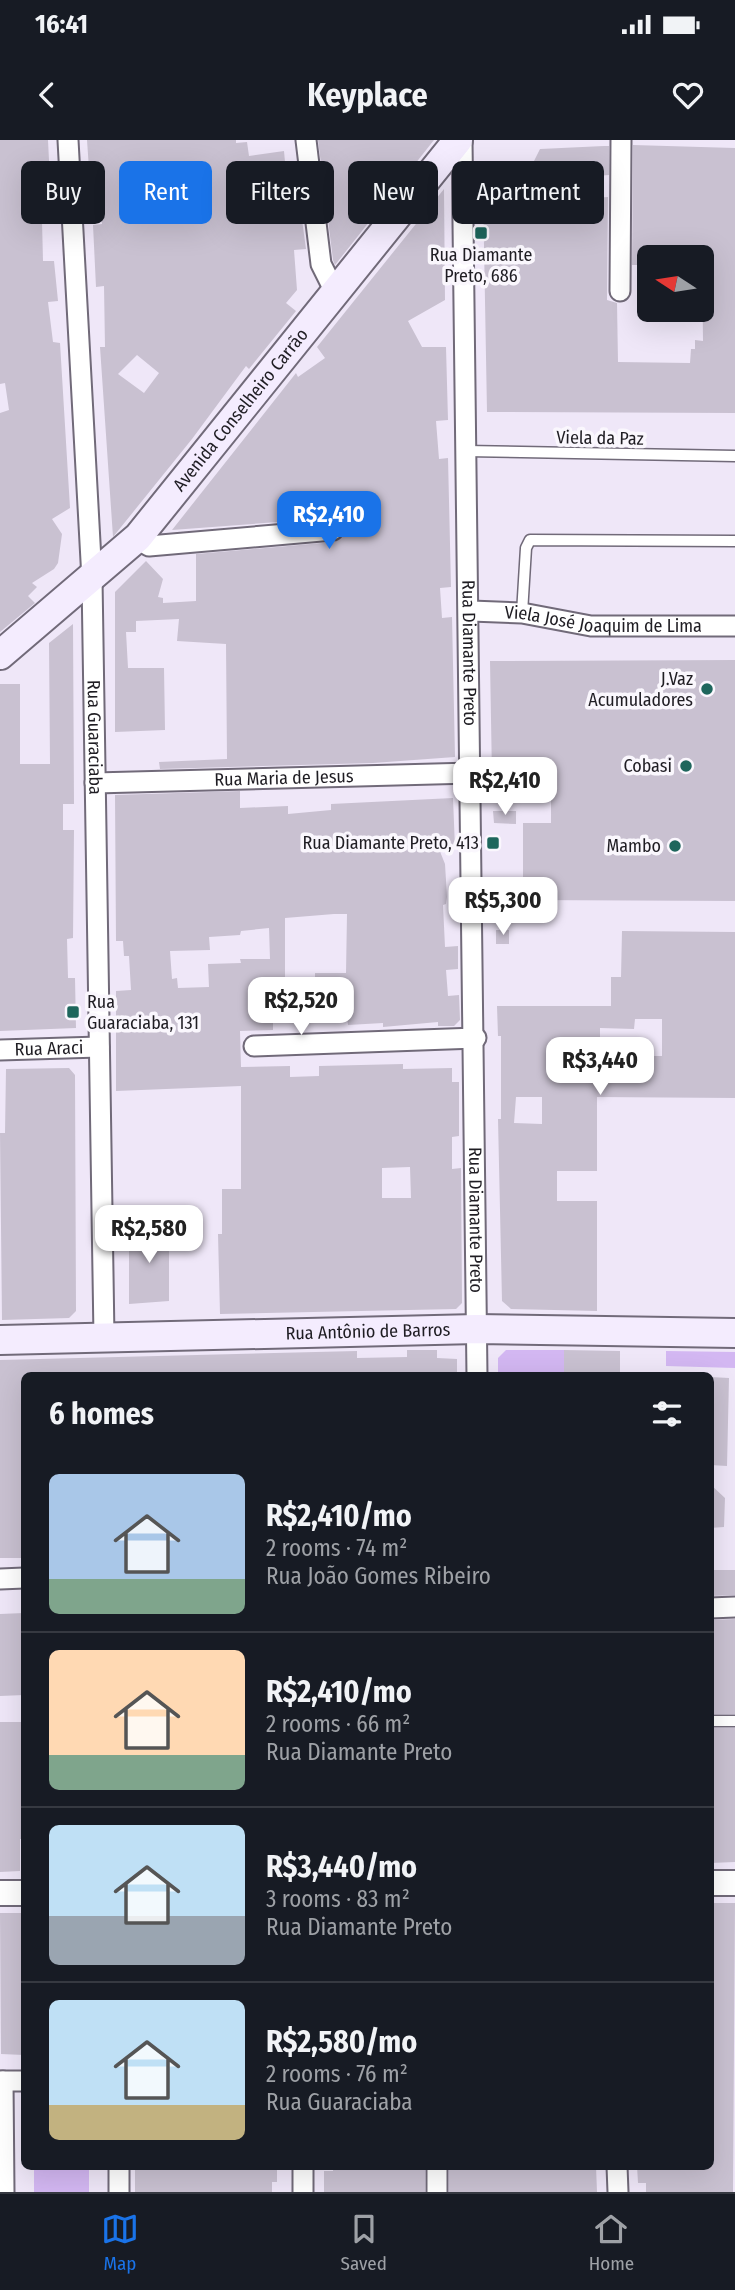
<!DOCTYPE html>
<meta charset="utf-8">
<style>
:root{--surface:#171b24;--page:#242831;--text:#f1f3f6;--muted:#9ea1a6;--line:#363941;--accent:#1a73e8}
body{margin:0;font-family:"Fira Sans Condensed",sans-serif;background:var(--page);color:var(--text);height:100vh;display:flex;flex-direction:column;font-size:26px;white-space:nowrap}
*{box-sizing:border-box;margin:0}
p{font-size:23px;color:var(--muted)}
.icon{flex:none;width:38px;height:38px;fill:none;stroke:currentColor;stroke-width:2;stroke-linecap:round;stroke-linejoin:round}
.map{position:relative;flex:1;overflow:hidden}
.side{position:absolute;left:21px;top:1232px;width:693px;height:798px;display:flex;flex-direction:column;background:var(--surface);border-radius:10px;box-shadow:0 7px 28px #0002}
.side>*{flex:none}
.hud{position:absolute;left:21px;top:21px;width:693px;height:63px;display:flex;gap:14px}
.needle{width:46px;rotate:282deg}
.controls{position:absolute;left:637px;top:105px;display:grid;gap:14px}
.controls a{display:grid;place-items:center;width:77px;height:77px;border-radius:10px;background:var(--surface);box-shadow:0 7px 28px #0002;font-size:35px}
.price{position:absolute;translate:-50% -60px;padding:0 16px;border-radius:14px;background:#fff;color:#222;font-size:23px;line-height:46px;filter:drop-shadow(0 2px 4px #0008)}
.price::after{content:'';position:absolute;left:50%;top:42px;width:21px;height:16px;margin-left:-10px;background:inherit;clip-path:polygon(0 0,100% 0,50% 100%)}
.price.current{background:var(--accent);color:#fff}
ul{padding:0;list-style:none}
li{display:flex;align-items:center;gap:21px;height:175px;padding:0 28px}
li+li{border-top:2px solid var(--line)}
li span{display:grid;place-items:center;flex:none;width:196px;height:140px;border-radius:10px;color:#555}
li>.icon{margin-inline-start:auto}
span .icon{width:84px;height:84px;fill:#fffc;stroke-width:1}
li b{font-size:30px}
h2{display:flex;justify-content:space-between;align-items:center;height:84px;padding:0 28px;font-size:30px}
.chip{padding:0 24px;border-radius:10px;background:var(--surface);box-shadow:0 7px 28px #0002;font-size:24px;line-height:63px}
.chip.current{background:var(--accent);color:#fff}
.status{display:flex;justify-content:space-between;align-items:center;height:49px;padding:0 35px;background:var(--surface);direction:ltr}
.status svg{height:19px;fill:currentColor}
header{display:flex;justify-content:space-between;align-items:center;height:91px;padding:0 28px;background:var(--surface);font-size:32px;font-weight:700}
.tabs{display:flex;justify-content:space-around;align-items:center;height:98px;border-top:2px solid var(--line);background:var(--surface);font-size:19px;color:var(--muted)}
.tabs a{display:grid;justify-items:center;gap:4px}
.tabs .current{color:var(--accent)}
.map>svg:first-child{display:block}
.green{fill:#d3b7f2}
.building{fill:#c9c1d1;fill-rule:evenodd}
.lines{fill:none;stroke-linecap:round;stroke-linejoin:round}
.service-casing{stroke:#716a79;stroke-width:13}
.minor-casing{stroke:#716a79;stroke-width:23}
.tertiary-casing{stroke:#716a79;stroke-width:28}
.secondary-casing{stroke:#716a79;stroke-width:32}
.service{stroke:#fff;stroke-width:10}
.minor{stroke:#fff;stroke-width:19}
.tertiary{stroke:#fff;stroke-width:24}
.secondary{stroke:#f4ecfe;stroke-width:28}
.poi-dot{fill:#1e665c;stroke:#faf7fd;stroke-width:2.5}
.labels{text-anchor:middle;stroke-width:7;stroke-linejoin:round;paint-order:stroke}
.poi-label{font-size:18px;fill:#1f1d23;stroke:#faf7fd;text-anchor:end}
.street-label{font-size:18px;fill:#1f1d23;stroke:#faf7fd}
</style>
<div class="status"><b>16:41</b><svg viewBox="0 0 49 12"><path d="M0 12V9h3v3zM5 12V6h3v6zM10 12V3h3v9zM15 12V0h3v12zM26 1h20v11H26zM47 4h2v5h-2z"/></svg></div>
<header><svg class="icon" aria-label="back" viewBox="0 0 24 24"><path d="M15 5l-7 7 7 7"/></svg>Keyplace<svg class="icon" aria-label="heart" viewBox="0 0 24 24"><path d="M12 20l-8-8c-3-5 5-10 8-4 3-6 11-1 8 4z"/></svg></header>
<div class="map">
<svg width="735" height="2052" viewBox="0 0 735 2052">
<rect width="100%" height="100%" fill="#efe7f8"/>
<!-- green -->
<path class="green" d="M506 1210H564V1235L498 1236V1218Z
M666 1211 735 1212V1325V1228L666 1226Z
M34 2027H89V2052H34Z"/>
<!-- building -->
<path class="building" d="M0 0H48L50 41H41L43 121H54L58 161 48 162 53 202 60 203 70 368 52 379 62 394 58 423 54 429 32 443 37 447 28 456 35 463 0 492V273L9 270 5 243 0 244Z
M87 0H236V3L247 2 249 16 284 11 285 22 294 21 306 109 294 110 297 150 286 163 296 171 249 229 246 226 192 299 113 397 100 207H105L104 146 96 147 93 85 102 84 99 58H91ZM137 215 159 233 144 253 118 234Z
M318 0H434L335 125 333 120Z
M633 5 735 8V273L487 272 483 50H492V25H519L520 63 608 57 607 160 617 163 618 222 690 223 691 209H695V200L703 201 702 117H649V125H632Z
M604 6H609V35L596 36V21L556 22 548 36 526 37 540 9Z
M444 49 445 160 408 181 422 207H446L448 280 436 281 439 319 448 318 451 447 440 448 442 478 452 477 455 617 373 623 160 629 159 622 227 619 226 504 177 501 179 479 136 481V492H126L128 528H164L165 590 115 592V452L146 421 163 439 158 457 163 458V463L196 461V414L334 402 344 396 343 384 332 378 172 390 296 233 298 237 325 218 317 207Z
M73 484 74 664H63V690H74L73 798 67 799 68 838H75L76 888 0 891V544H20V624H50L49 503Z
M735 520V761L523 760V683H551V638L545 639V626H511V636H492L490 521Z
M240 651V668L288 666V674L331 670V664L453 658 455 708 439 709 445 724 447 757 446 764 443 765 445 807 458 806V829L446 830 448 856 459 855 460 880 454 886H438V882L383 887V883L348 885 347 877H315V833H346L347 774H334L285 778V841H255L256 872H273V890L240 891 241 927 290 926V937L319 936V926L403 924V929L452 928V942H459V996L452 997V1029L461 1028 462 1163 456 1169 220 1174 218 1094H222V1049H241V946L116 951V851L131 850 129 816H124L123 801H116L115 655ZM269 788 270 819H240L241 823 208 824 209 847 178 848 177 838 172 839 170 811 210 810 209 797 240 795 241 791ZM410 1027 411 1058H382V1028Z
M493 671H516V684L494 683Z
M496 790H509V804H496Z
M622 791 735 792V958L597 957V1031H557V1061H597V1171L511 1169 502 1161 498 979H501V896H498L497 866H611V837H621ZM635 879H662V916H600V888L634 889ZM516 957H542V984L514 983Z
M69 928 75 935 76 1171 69 1178 2 1180 0 993H5L6 929Z
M129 1086H162V1095H169V1161L129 1164Z
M407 1210H437V1218L457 1219V1236H24V1418H0V1220L357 1211V1218L407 1217Z
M564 1210 620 1211V1236H564Z
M710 1237 729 1238 727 1326 710 1325Z
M710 1344 725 1358 724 1387 710 1388Z
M710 1430H735V1455L710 1456Z
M24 1473V1555L0 1556V1474Z
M735 1479V1574H710V1480Z
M0 1582H24V1699H20V1731L0 1732Z
M710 1588H735V1722L710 1723Z
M710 1763H735L733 2052H646V2043H638L637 2026H710Z
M0 1773H24V1915L1 1914Z
M135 2026H277V2042H272V2052H135Z
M333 2026H425V2052H324V2031H333Z
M449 2026H596L597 2052H449Z"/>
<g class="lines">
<!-- service casing -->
<g class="service-casing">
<path id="service" d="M466 311 735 316
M522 473 526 408 530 400 735 401
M710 1581H735"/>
</g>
<!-- minor casing -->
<g class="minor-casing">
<g id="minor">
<path id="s1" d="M68 0 92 439 104 1197"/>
<path d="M306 0 321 124 334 150"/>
<path id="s2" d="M462 0C468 412 474 824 477 1236"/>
<path d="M620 151 621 0"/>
<path d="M137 399 149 406 333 390"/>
<path id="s3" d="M471 471 522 473 591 486H735"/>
<path id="s4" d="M95 643 472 633"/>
<path d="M254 906 476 898"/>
<path id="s5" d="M0 910 99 907"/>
<path d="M0 1439 24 1438"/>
<path d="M710 1468 735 1467"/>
<path d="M0 1941H24"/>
<path d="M3 1941 4 2052"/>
<path d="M119 2026V2052"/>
<path d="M617 2026 618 2052"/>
<path d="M303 2052V2026"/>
<path d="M437 2052V2026"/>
</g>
</g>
<!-- tertiary casing -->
<g class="tertiary-casing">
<path id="tertiary" d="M710 1743H735
M0 1753H24"/>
</g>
<!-- secondary casing -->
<g class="secondary-casing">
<g id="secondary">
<path id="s6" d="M0 515 138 397 458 0"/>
<path id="s7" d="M0 1200 477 1189 735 1193"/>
</g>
</g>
<!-- service -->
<use href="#service" class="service"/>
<!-- minor -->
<use href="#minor" class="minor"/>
<!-- tertiary -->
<use href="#tertiary" class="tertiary"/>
<!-- secondary -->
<use href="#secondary" class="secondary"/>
</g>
<!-- markers -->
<g class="poi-dot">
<rect x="474" y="86" width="14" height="14" rx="3.5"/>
<circle cx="707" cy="549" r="7"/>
<circle cx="686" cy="626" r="7"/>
<rect x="486" y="696" width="14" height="14" rx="3.5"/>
<circle cx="675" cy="706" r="7"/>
<rect x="66" y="865" width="14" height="14" rx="3.5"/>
</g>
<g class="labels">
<!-- poi labels -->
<g class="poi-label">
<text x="481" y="121" text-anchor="middle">Rua Diamante<tspan x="481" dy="21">Preto, 686</tspan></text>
<text x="693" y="545">J.Vaz<tspan x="693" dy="21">Acumuladores</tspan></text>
<text x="672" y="632">Cobasi</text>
<text x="479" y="709">Rua Diamante Preto, 413</text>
<text x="661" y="712">Mambo</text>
<text x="87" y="868" text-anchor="start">Rua<tspan x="87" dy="21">Guaraciaba, 131</tspan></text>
</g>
<!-- street labels -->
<g class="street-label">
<text dy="6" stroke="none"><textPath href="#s6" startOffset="345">Avenida Conselheiro Carrão</textPath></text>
<text transform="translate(600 298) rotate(1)" y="6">Viela da Paz</text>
<text dy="6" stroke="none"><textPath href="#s3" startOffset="133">Viela José Joaquim de Lima</textPath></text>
<text dy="6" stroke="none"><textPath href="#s2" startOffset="513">Rua Diamante Preto</textPath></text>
<text dy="6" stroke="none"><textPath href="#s1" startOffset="598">Rua Guaraciaba</textPath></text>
<text dy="6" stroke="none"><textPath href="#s4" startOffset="189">Rua Maria de Jesus</textPath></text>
<text dy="6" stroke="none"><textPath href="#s5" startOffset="49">Rua Araci</textPath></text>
<text dy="6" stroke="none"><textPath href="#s2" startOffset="1080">Rua Diamante Preto</textPath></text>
<text dy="6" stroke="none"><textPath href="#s7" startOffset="368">Rua Antônio de Barros</textPath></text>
</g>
</g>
</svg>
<div class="controls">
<a><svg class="needle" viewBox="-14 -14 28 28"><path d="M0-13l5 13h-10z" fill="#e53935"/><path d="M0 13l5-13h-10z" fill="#9ea1a6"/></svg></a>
</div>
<b class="price current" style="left:329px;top:411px">R$2,410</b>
<b class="price" style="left:505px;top:677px">R$2,410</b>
<b class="price" style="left:503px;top:797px">R$5,300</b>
<b class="price" style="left:301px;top:897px">R$2,520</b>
<b class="price" style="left:600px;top:957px">R$3,440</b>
<b class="price" style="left:149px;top:1125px">R$2,580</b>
<div class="hud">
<a class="chip">Buy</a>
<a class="chip current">Rent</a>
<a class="chip">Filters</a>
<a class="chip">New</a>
<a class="chip">Apartment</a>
</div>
<section class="side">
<h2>6 homes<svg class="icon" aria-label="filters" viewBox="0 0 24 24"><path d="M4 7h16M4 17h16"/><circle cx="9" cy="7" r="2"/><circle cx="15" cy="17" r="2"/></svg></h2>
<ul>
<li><span style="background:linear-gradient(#a9c7e8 75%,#7fa58c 0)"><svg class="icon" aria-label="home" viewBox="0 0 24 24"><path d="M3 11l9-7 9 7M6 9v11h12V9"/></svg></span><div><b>R$2,410/mo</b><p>2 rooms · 74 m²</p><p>Rua João Gomes Ribeiro</p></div></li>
<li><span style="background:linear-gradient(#ffd9b3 75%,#7fa58c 0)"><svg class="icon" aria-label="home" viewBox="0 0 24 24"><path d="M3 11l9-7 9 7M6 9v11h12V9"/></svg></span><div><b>R$2,410/mo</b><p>2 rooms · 66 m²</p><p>Rua Diamante Preto</p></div></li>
<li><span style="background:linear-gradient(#bfe0f5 65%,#9aa5b1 0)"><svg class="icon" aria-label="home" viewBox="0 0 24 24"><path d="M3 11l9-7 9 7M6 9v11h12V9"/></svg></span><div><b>R$3,440/mo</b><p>3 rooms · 83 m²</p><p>Rua Diamante Preto</p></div></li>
<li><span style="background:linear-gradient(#bfe0f5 75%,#c2b280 0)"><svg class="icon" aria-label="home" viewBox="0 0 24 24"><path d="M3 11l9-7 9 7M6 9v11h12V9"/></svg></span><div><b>R$2,580/mo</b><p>2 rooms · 76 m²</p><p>Rua Guaraciaba</p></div></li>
</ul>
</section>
</div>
<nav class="tabs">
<a class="current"><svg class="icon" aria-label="map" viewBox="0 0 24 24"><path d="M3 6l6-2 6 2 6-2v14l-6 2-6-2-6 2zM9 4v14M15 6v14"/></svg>Map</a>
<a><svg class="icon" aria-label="saved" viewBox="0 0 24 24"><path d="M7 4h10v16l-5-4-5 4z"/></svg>Saved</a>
<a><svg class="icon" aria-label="home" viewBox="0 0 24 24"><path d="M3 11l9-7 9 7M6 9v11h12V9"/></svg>Home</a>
</nav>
